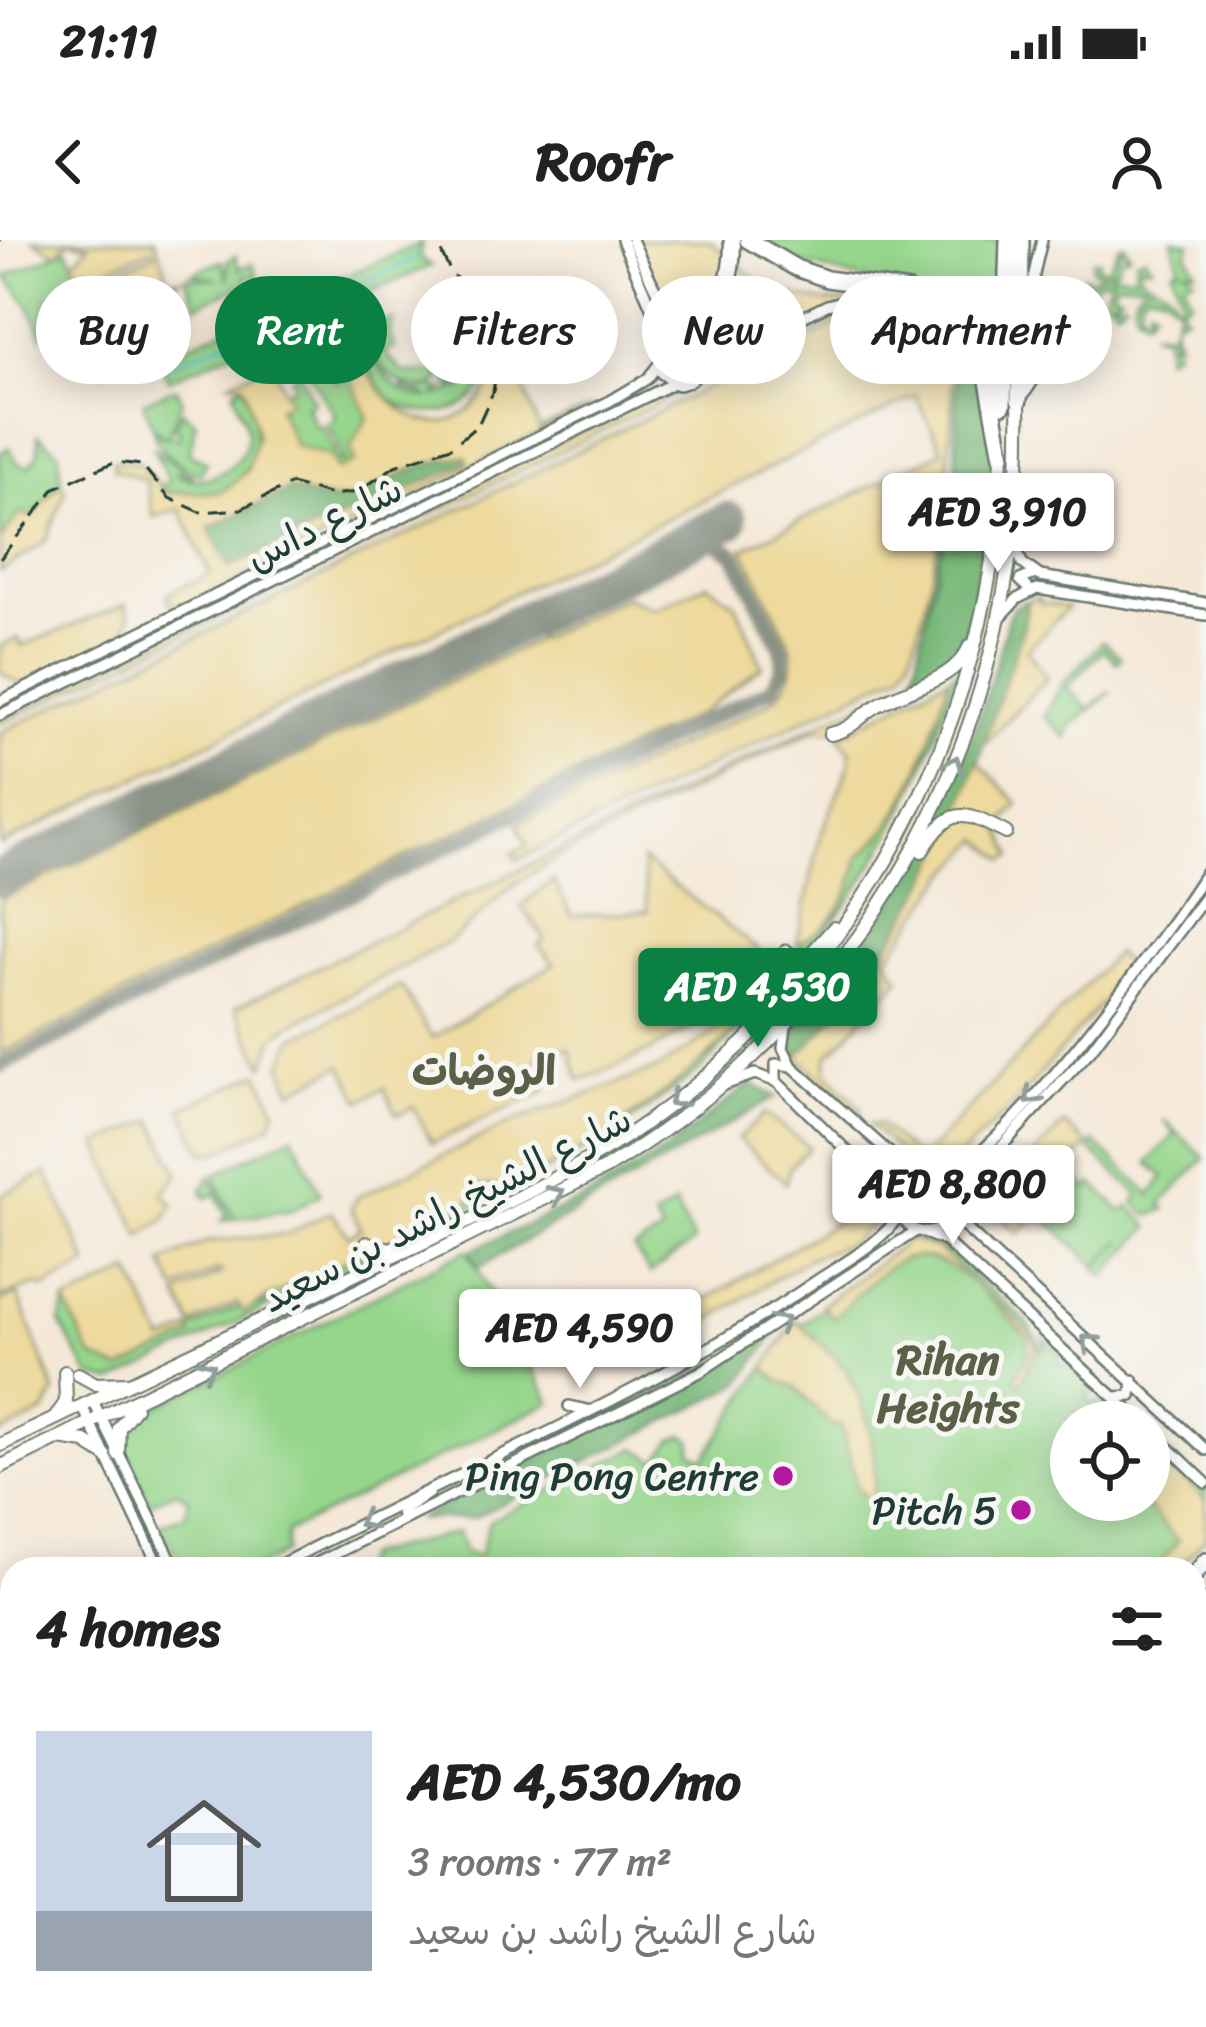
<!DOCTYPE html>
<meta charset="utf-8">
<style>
:root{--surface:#fff;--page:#f6f6f6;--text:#222;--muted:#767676;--accent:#0b8043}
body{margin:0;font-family:Sriracha,"Playpen Sans Arabic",sans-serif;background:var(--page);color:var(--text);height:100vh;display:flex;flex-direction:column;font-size:45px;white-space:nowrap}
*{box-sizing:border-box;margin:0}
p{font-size:39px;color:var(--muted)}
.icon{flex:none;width:66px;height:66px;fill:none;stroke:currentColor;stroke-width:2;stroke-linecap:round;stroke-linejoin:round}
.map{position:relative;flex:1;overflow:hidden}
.sheet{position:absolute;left:0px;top:1317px;width:1206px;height:471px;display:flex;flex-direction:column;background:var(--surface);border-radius:36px 36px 0 0;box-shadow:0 6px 30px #0003}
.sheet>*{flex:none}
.banner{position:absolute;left:36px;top:36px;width:1134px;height:108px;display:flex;gap:24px}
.buttons{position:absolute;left:1050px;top:1161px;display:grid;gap:24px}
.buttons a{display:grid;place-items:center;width:120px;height:120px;border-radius:50%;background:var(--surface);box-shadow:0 6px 30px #0003;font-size:60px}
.price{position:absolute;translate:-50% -102px;padding:0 27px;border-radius:12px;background:#fff;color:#222;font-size:39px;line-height:78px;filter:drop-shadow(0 3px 6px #0008)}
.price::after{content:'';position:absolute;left:50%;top:72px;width:36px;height:27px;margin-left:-18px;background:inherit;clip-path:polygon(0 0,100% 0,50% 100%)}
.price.current{background:var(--accent);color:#fff}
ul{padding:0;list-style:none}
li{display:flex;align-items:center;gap:36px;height:300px;padding:0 36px}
li span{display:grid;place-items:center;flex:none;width:336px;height:240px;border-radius:0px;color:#555}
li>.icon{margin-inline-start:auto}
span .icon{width:144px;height:144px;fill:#fffc;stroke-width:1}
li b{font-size:51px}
h2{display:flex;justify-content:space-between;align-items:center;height:144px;padding:0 36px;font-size:51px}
.pill{padding:0 42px;border-radius:54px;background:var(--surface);box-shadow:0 6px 30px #0003;font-size:42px;line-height:108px}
.pill.current{background:var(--accent);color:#fff}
.status{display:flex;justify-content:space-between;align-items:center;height:84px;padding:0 60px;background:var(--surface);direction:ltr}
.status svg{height:33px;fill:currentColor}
header{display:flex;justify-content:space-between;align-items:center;height:156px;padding:0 36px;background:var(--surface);font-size:54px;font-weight:700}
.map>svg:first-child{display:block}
.green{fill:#96d68c;stroke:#5a8a60;stroke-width:3}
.forest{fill:#78b778;stroke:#4c7a56;stroke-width:3}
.sand{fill:#eeda9e;stroke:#868c69;stroke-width:3;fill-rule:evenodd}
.water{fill:#58c5cf;stroke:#3c8182;stroke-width:3}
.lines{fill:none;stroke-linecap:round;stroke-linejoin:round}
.stream{stroke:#58c5cf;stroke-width:3}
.taxiway{stroke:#8a9286;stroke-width:15}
.runway{stroke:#8a9286;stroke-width:39}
.secondary-casing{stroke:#6a796d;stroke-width:14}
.primary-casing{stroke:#6a796d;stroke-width:16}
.highway-casing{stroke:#6a796d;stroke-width:20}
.secondary{stroke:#fff;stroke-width:9}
.primary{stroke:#fff;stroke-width:12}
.highway{stroke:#fff;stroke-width:15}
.rail{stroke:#1f3d34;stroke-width:3;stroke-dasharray:18 9;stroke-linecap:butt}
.oneway{stroke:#8f9e9a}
.poi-dot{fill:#b5179e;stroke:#f6f6f2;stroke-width:4.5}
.labels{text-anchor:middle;stroke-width:10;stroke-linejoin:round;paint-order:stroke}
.street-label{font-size:39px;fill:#1f3d34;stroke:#f6f6f2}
.poi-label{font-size:39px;fill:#1f3d34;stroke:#f6f6f2;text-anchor:end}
.neighbourhood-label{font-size:42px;font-weight:bold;fill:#5b6149;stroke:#f6f6f2}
</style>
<div class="status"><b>21:11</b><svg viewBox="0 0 49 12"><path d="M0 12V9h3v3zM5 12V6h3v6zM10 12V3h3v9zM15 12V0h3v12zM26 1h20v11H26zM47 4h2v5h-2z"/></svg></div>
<header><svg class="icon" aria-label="back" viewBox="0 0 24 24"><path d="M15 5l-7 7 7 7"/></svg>Roofr<svg class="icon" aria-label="person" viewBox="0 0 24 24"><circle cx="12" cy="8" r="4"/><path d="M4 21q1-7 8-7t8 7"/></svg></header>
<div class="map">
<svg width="1206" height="1787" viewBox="0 0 1206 1787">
<rect width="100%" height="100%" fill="#f6f6f2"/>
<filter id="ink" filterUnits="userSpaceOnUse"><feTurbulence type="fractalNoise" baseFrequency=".00833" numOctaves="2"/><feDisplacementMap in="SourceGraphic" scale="24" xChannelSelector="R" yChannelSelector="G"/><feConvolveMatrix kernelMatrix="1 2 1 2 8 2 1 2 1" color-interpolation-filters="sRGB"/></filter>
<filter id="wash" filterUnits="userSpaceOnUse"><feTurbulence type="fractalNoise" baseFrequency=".004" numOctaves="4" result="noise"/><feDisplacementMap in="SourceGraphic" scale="48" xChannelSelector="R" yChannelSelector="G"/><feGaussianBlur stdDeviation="2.7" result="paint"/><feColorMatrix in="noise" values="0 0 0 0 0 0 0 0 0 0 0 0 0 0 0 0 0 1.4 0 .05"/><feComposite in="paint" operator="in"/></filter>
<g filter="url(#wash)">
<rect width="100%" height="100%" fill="#f5e8d7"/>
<!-- green -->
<path class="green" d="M758 0H999L994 133C984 112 973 83 952 71 891 38 816 39 758 0Z
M1172 0 1190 3 1187 13 1196 30 1185 29 1194 37 1183 42 1191 59 1179 68 1186 75 1176 78 1173 90 1178 100 1171 95 1177 103 1170 102 1175 111 1165 117 1166 96 1151 92H1171L1178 67 1164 54 1150 50 1141 55 1140 72H1151L1148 64 1154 70 1146 79C1134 75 1132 63 1136 52L1147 45 1143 43 1116 42 1113 51 1121 55 1111 60 1125 61 1116 68 1104 56 1112 37 1094 43 1092 59 1086 56 1092 77 1076 53 1088 44 1083 34 1090 39 1103 34 1092 29V20H1099L1098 28H1108L1119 6 1124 4 1130 14 1124 17 1126 9 1120 8 1118 26 1109 32 1135 36 1136 19 1145 16 1152 26 1140 25 1141 36 1170 51 1177 63 1183 60 1172 30 1179 26Z
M422 3 419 17 431 26 306 80 296 57Z
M67 9 82 40 47 58 42 95 29 65 6 36Z
M236 16 239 29 252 24 258 36H245L247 43 197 65 185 37 218 39 192 33 222 21 228 40V20Z
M451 53 472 85 461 126 474 114 469 138 454 147 448 145 458 131 445 139 439 132C458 117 463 101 462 79L455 84 452 100 435 89 446 76 440 60Z
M492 63C497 79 493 86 489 106 486 119 490 130 484 143 468 177 420 180 392 160 369 142 368 116 354 96L363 91C370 122 395 158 430 158L401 146 417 152 428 147C396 153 365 115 370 86L377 83 376 96 382 82 393 80 389 94 395 108 384 112 403 133 438 132 440 142 429 148 443 149 434 157 462 147 477 132 481 85Z
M256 75 266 97 168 140 159 118Z
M318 125 323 135 332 132 338 143 350 137 368 178 356 222 337 230 295 207 278 167 288 162 284 151 294 146 291 137 300 133 313 162 306 166 316 187 323 185 339 221 344 220 328 183 336 178 307 130Z
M245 143C257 185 266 226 222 252L166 253 159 247 169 242 154 209 194 237 174 232C200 253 245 227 247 198 248 180 238 168 234 151Z
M176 148 182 161 168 195 178 199 180 192 174 189 182 171 196 183 189 214 207 222 200 234C185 226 161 219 153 191L168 199 152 187 143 162Z
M38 195 59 212 61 242 32 277 20 274 0 300V212L9 208 19 224 30 226 38 215Z
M1103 401 1121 418 1117 423 1104 409 1067 448 1089 469 1111 452 1070 487 1067 498 1044 476 1062 444Z
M958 429C928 530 882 628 812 708L799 707 797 703C833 689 854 652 859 615 909 581 933 493 949 437Z
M772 732H780L783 743 699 831 614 893 532 939 113 1142 90 1136 60 1083 66 1063 91 1116 120 1130 192 1096 190 1090 241 1066 263 1065 268 1057 468 963 479 946C488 944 498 947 506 945 592 922 717 812 774 746L762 743Z
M1163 879 1205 918 1161 964 1166 969 1149 976 1134 962 1139 955 1088 908 1094 902 1151 955 1164 936 1148 923 1175 894Z
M293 895 321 954 292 970 222 981 227 976 216 954 206 958 202 951 210 937 234 978 214 935Z
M1081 942 1088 949 1093 944 1123 972 1129 966 1150 987 1104 1036 1096 1029 1123 1000 1096 1026 1045 978Z
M902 967a23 23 0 1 1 46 0a23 23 0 1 1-46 0Z
M675 965 694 1002 650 1033 634 1009 662 993 654 978Z
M910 999 940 1004 1028 1083 1040 1106H1046L1044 1098 1062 1115 1056 1117 1058 1123H1071L1094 1144 1088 1160 1093 1165 1110 1159 1135 1182H1071V1260H1149V1195L1206 1249V1297L1177 1329H358L366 1316 458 1292 465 1313 479 1317 489 1281 636 1208 657 1221 672 1200 684 1195 692 1200V1212L704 1219 796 1080 802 1084Z
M467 1010 551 1162 287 1292 285 1313 252 1329H185L159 1285 185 1276 189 1259 176 1251 149 1264 123 1202 128 1181Z
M1206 1449V1587L1194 1579V1462Z
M12 1484V1776H749L739 1787H0V1490Z"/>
<!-- forest -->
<path class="forest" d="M970 107C1018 200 981 319 961 415L913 439 956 235V108Z
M465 215 469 223 228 328 208 289 291 249C350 272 356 254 409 231 426 223 447 220 465 215Z
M1027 360C1022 410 999 453 985 500 949 622 884 728 795 819L790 795C900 678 970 533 1008 378L1013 367Z
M751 843 776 857 478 1028 470 1011 584 959 669 908Z
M776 1092 740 1144 473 1278 417 1279Z"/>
<!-- sand -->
<path class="sand" d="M34 0H155L169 39H181L172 44 183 70 190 68 193 74 118 106 124 121 155 109 118 125 102 114 78 109 98 96 104 111 119 113 96 59 91 61 84 45 155 14 152 9 82 40 73 22 89 5 70 1 56 13Z
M635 0H710C763 53 799 65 872 63L696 145 705 132 703 114 680 96Z
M517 56H528L526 97 532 111 525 124 529 137 521 141 539 189 592 167 205 357 185 365 170 363 167 354 210 334 180 269 153 277 146 240 114 229 113 221 139 223 166 253 222 252 247 231 257 194 244 144 230 142 272 123 289 162 278 168 295 206 330 216 337 230 355 222 350 209 368 177 350 138 337 143 320 103 362 85 363 91 353 94C365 150 431 221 482 157 498 137 494 109 505 86L502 143 518 144 523 68 517 67ZM466 216 468 223 229 327 209 288 290 249C353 272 354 255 408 231 425 223 448 219 466 216Z
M865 71C886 71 934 94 946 113 967 149 929 403 901 432L517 620 513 613 527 606 518 584 768 463C788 449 796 431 791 406L743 309 943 211 916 156 0 605V493Z
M672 147 689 148 0 484V478Z
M61 242 65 252 46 301 0 332V300L20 273 32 277Z
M707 344 736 364 762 426 701 473 0 814V660L625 357 655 369Z
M1039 357V362L1068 367 1027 410 1047 438 983 505 1024 386 1028 360Z
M126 364 130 378 123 396 22 445 0 432V406L18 398 22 406Z
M961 415 832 491 816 489 556 618 512 646 451 701 285 788 274 798 264 826 235 768Z
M949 437C933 493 909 581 859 616 854 652 833 689 797 703L820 598 850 523 851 513 839 496Z
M977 521 1018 563 1000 586 1013 616 1005 620 981 599 948 634 887 719 900 739 828 816 826 832 861 868V878L798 816C881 731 942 634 977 521Z
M642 620 761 712C738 774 638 820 579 840L570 808 537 818 545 851 432 903 413 867 397 875 384 848 361 861 342 825 292 851 282 825 294 798 401 746 432 798 554 724 538 705 545 699 521 666 553 640 572 676 648 671Z
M1116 713 1129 727 1119 743 1011 868 947 928H917L869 884H879L914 915H925Z
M762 743H775C735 808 581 924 507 945 498 947 489 944 479 946L468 963 269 1057 244 1073 237 1063 192 1085 178 1055 222 1033 219 1030 176 1050 163 1023 206 1002 288 994 331 972 349 996 361 989 351 968 358 957 513 882 657 829 708 797Z
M259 833 276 869 271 885 218 912 203 913 182 868Z
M765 874 809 907 789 928 786 943 738 899Z
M153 880 179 934 163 954 174 964 165 979 141 996 98 905Z
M1064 884 1088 905 1066 928 1073 936 1018 994 1001 978 993 959Z
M47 933 88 1025 44 1048 36 1045 0 1058V956Z
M879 956 886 974 848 1004 807 1019 685 1095 675 1078Z
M910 999 938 1009 1030 1092 1040 1110 1036 1108 1021 1143 1014 1140 1029 1111 1028 1097C997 1069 944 997 897 1022 874 1035 852 1061 833 1078L822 1065Z
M131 1032 164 1102 190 1090 193 1095 120 1130 91 1116 66 1063Z
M18 1055 55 1152 45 1172 0 1194V1061Z
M796 1080C807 1091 844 1123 849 1135 868 1171 882 1223 871 1264L857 1248 841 1184 832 1186 794 1146 777 1140 765 1127Z
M1149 1207 1206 1260V1297L1177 1329H1156L1178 1301 1142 1260H1149Z"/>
<!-- water -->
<path class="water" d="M1206 1613V1787H1009L1017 1776H1194V1624Z"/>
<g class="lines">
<!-- stream -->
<path class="stream" d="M301 69 419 17
M163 128 261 86"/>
<!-- taxiway -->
<path class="taxiway" d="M0 826 772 448 783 428 782 409 734 314 712 300 686 301"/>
<!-- runway -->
<path class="runway" d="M0 638 728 281"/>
</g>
</g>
<g filter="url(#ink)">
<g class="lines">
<!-- secondary casing -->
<g class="secondary-casing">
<path id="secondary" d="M622 0 662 92 661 133 678 145C700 142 707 122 692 106L672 104 662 113
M632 0 681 103
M1042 0C1031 47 1017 84 1070 108
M700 128 827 65 876 52
M1013 300 1022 323 1040 336 1206 363
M1031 351 1020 340 1035 334
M999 379 1017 359 1037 349 1206 375
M0 461 610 161 647 139 659 124
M0 475 674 143
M786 787 783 808 792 826 920 940
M776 841V824L792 826
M724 845 755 834 777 842 900 963
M900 966a26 26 0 1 1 52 0a26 26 0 1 1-52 0Z
M935 941C995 929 1170 690 1206 632
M952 960 1090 811 1206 656
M952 966 959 982 1206 1210
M925 993 945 1001 1141 1182
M1115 1157 1131 1156 1133 1140
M94 1163 176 1329
M569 1166 591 1171
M83 1168 160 1329
M1149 1189 1206 1243
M403 1280 401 1272 429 1253
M272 1329C453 1233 646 1157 816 1041 843 1023 885 1001 901 972
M305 1329 700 1132 916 991
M0 1462 12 1456
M0 1476 12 1470"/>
</g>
<!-- primary casing -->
<g class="primary-casing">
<path id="primary" d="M830 494C853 490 861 474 880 464 912 446 954 442 970 406
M922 611C952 565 962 570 1006 593
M786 711 797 720 806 719 834 688
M758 778 790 740 789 727 776 722
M367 1003 390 1009 403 1004
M78 1134 96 1144 128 1143
M57 1175 66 1162 65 1132
M59 1198 85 1202 105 1215
M0 1205C121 1148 240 1090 360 1032 452 988 549 948 634 891 860 738 992 486 1002 216
M118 1214 119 1188 135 1168
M0 1227 606 928C880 762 1026 478 1019 160
M756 1787 766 1776"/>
</g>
<!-- highway casing -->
<g class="highway-casing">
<path id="highway" d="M748 0 796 28 827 39 909 51 949 76 984 120 1002 216
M659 61 691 73 707 67 718 55
M692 106C718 95 735 27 732 0
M1022 152 1045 118
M1019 160 1021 0
M1003 165 1008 0
M1194 1335 1206 1321
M1194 1375 1206 1362
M781 1787 791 1776
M811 1787 821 1776"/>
</g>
<!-- secondary -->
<use href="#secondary" class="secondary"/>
<!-- primary -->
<use href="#primary" class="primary"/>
<!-- highway -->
<use href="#highway" class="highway"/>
<!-- rail -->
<path class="rail" d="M0 0H1
M0 319 55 248 114 222 142 225 169 258 200 272 241 269 291 244 332 255 358 252 395 226 451 207 478 185 493 152 505 75 493 53C456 51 449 31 436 0"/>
</g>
<!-- one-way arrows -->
<defs><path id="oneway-chevron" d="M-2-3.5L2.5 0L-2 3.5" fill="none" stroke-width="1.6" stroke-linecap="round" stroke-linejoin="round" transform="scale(3)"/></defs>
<g class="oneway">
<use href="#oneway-chevron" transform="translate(954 524) rotate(-68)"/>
<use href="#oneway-chevron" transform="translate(1032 857) rotate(134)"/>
<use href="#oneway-chevron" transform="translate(676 860) rotate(141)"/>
<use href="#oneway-chevron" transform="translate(556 954) rotate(-27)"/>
<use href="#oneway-chevron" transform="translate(781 1082) rotate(-32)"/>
<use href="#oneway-chevron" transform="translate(1089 1102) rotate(-138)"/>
<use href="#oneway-chevron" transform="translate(207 1128) rotate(-26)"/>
<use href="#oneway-chevron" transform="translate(366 1281) rotate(153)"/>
</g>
</g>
<!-- markers -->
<g class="poi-dot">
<circle cx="783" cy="1236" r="12"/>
<circle cx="1021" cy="1270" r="12"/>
</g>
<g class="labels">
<!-- street labels -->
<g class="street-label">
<text transform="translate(324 282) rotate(-26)" y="14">شارع داس</text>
<text transform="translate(446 968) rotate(-27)" y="14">شارع الشيخ راشد بن سعيد</text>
</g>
<!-- poi labels -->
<g class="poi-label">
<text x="759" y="1250">Ping Pong Centre</text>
<text x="997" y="1284">Pitch 5</text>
</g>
<!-- neighbourhood labels -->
<g class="neighbourhood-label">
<text x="484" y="845">الروضات</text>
<text x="948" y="1134">Rihan<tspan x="948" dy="48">Heights</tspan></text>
</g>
</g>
</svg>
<div class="buttons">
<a><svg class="icon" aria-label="locate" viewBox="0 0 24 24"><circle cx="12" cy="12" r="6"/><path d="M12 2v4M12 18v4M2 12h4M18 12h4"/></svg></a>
</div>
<b class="price" style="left:998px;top:335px">AED 3,910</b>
<b class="price current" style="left:758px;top:810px">AED 4,530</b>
<b class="price" style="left:953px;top:1007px">AED 8,800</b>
<b class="price" style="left:580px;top:1151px">AED 4,590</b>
<div class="banner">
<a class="pill">Buy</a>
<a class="pill current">Rent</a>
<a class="pill">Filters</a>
<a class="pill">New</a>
<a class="pill">Apartment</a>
</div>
<section class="sheet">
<h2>4 homes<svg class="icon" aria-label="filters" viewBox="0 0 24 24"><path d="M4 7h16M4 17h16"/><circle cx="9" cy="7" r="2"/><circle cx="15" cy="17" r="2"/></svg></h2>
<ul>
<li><span style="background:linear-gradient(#c9d6e8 75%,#9aa5b1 0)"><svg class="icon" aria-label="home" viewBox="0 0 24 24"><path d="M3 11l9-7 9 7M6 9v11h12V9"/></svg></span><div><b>AED 4,530/mo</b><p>3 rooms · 77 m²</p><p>شارع الشيخ راشد بن سعيد</p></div></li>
</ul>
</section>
</div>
